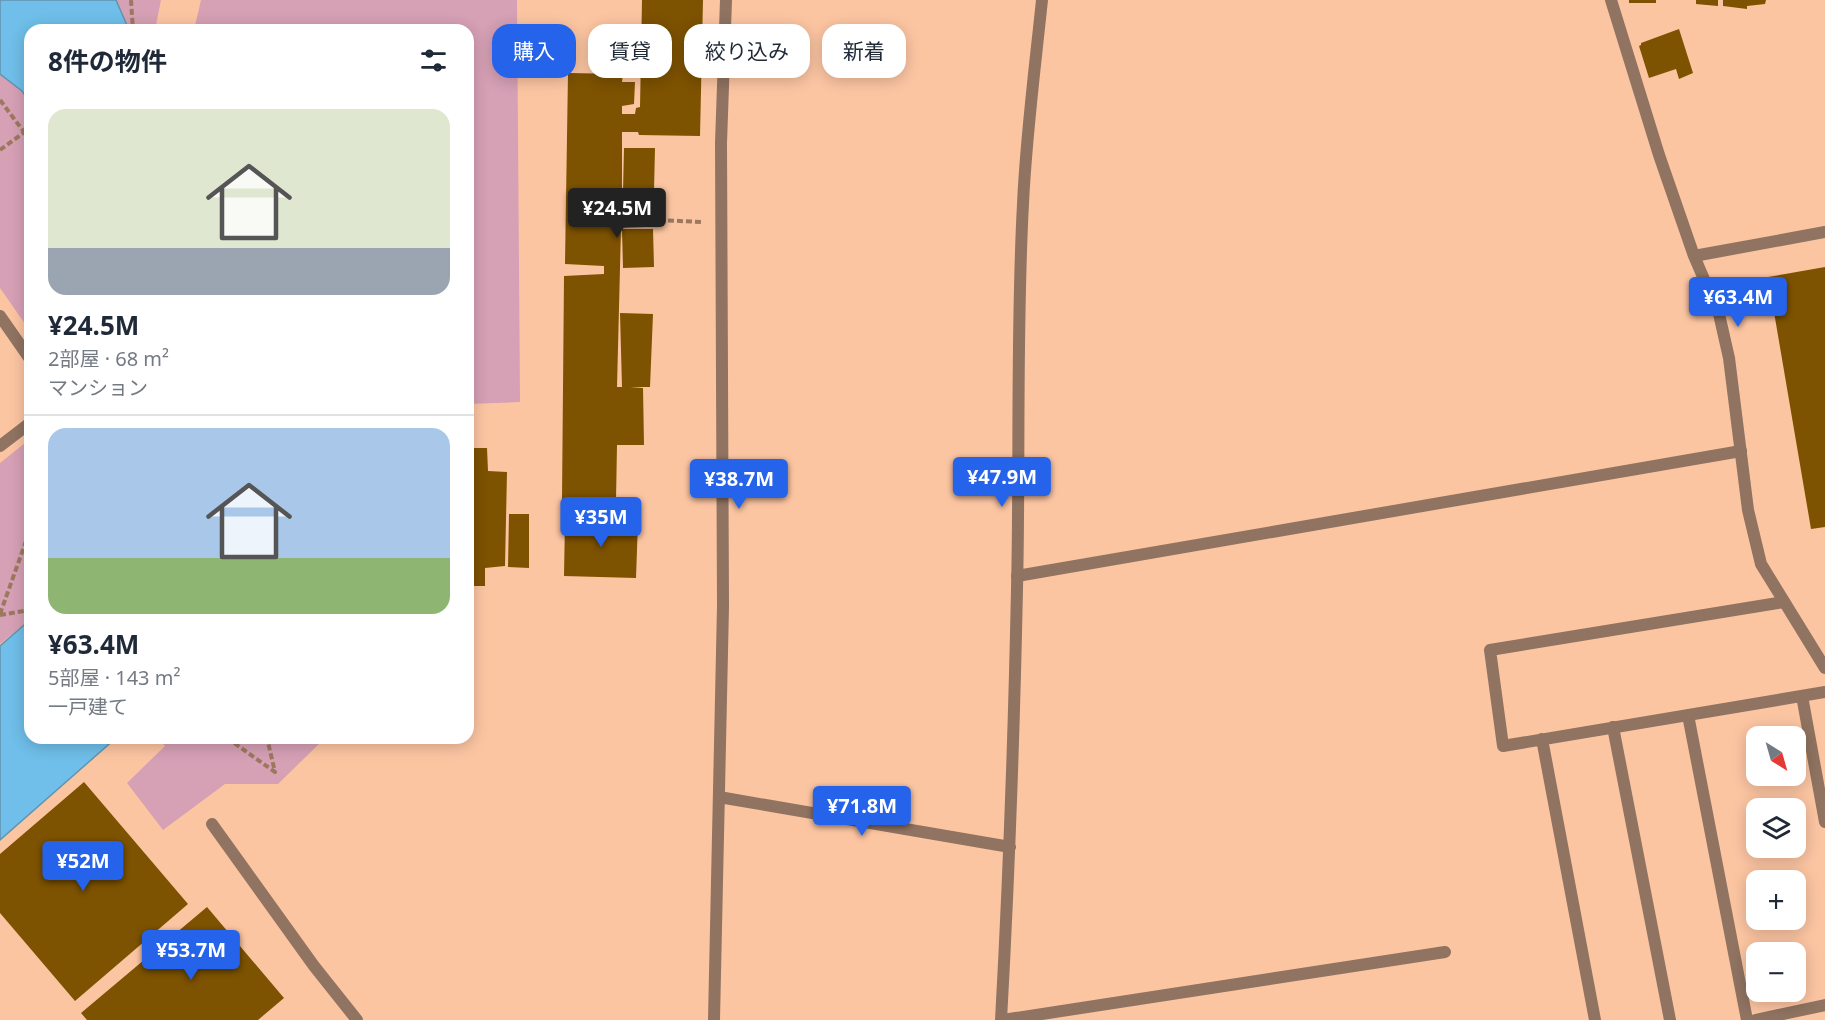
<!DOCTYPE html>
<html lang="ja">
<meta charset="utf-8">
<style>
:root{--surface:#fff;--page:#f6f6f7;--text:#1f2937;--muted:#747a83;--line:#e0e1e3;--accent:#2563eb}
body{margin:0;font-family:"Noto Sans","Noto Sans JP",sans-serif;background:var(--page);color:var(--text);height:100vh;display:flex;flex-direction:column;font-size:22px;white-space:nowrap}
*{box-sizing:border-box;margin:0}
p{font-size:20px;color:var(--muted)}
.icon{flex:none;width:33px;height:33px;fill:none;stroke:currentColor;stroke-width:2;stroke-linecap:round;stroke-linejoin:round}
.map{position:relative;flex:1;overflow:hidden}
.panel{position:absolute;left:24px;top:24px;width:450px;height:720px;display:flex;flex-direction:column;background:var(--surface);border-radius:18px;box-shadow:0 3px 15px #0003}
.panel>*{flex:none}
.banner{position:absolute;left:492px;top:24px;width:570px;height:54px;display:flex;gap:12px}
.needle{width:39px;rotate:143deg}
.tools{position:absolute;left:1746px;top:726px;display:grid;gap:12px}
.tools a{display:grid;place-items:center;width:60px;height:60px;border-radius:12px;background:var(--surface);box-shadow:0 3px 15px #0003;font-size:30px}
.price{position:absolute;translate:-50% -51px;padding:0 14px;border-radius:6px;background:var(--accent);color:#fff;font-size:20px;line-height:39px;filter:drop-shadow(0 2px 3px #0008)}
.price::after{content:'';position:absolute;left:50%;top:36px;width:18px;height:14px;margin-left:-9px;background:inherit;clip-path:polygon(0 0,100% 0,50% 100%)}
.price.on{background:#222;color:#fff}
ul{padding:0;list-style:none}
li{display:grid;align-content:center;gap:12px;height:318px;padding:0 24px}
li+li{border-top:2px solid var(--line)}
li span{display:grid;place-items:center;height:186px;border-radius:18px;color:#555}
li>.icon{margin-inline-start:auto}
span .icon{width:108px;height:108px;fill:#fffc;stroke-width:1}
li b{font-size:26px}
h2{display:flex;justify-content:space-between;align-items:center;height:72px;padding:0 24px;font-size:26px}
.chip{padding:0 21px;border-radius:18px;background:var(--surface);box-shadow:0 3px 15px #0003;font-size:21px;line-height:54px}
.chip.on{background:var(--accent);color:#fff}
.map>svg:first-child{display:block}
.green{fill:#d6a0b5}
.water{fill:#6fbfea;stroke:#6394ae;stroke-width:1.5}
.building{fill:#7d5200}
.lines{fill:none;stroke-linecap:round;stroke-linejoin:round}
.path{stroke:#9d7860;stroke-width:4;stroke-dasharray:6 3;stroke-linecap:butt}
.lane{stroke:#907361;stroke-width:12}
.street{stroke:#907361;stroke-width:12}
</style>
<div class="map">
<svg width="1825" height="1020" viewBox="0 0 1825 1020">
<rect width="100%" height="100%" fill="#fcc5a2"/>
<!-- green -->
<path class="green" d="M0 0H161L155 30H30V331L0 288Z
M201 0H517L520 402 468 404V30H194Z
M30 439V620L0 644V463Z
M158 738H317L321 742 278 784H225L163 830 127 783 165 746Z"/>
<!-- water -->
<path class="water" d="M0 0H116L129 30H30V102L22 91 0 74Z
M30 620V738H116L0 840V646Z"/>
<!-- building -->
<path class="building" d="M642 0H703L700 136 639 135 638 132H622V191H623L624 148H655L654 190 628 191H645V227L621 228 617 387H622L620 313 653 314 650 387H630L643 388 644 445H617L616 500 562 499 564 276 604 274V266L565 264 568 73 623 74 622 82H635L634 104 622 106V114H635L636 108 640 107Z
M1629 0H1656V3H1629Z
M1696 0H1718V6L1696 4Z
M1723 0H1766L1765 4 1747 6V9L1723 6Z
M1679 29 1693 73 1679 79 1676 69 1649 78 1639 46 1641 45V43Z
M622 229H653L654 267 623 268Z
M1825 267V527L1811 529 1768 277Z
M468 448H487L488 471 507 472 505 566 485 568V586H468Z
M509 514H529V568L508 567Z
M565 519 638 521 636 578 564 576Z
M84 782 188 904 75 1001 0 913V854Z
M207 907 284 998 258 1020H87L81 1013Z"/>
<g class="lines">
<!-- path -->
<path class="path" d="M131 0 133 30
M0 100 24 132
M0 150 30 128
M30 178 27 185 30 189
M659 220 701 222
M0 614 30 530
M0 615 30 610
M227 738 275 772 267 738"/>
<!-- lane -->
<path class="lane" d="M0 316 30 359
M0 446 30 423
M1017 576 1741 451
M1784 602 1490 650 1503 746 1825 692
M1802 696 1825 822
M1688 715 1747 1020
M1613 727 1670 1020
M1542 739 1595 1020
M212 824 314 966 357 1020
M1003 1020 1445 952
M1755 1020 1825 1005"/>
<!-- street -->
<path class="street" d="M1611 0 1659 155 1694 256 1719 314 1729 358 1748 510 1761 564 1825 668
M1694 256 1825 232
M719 797 1010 847
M714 1020 723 606 721 143 726 0
M1001 1020C1009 876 1014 733 1017 589 1020 461 1016 332 1023 204 1026 136 1035 68 1042 0"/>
</g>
</svg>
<div class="tools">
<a><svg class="needle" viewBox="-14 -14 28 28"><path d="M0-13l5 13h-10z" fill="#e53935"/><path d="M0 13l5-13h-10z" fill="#747a83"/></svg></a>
<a><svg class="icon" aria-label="layers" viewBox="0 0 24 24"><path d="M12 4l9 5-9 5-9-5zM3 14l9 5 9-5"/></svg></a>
<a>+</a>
<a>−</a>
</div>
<b class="price on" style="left:617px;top:239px">¥24.5M</b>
<b class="price" style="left:1738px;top:328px">¥63.4M</b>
<b class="price" style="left:1002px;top:508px">¥47.9M</b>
<b class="price" style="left:739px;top:510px">¥38.7M</b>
<b class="price" style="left:601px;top:548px">¥35M</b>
<b class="price" style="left:862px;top:837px">¥71.8M</b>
<b class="price" style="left:83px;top:892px">¥52M</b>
<b class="price" style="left:191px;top:981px">¥53.7M</b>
<div class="banner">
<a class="chip on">購入</a>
<a class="chip">賃貸</a>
<a class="chip">絞り込み</a>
<a class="chip">新着</a>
</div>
<section class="panel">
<h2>8件の物件<svg class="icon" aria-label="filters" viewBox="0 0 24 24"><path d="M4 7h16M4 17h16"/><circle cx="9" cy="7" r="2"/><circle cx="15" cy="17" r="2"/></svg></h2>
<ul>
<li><span style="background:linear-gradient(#dfe7d0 75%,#9aa5b1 0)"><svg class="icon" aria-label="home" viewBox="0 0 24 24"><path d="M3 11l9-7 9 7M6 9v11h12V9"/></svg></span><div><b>¥24.5M</b><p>2部屋 · 68 m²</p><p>マンション</p></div></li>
<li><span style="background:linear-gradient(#a9c7e8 70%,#8fb573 0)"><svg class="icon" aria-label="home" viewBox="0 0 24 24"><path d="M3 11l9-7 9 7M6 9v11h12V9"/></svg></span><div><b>¥63.4M</b><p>5部屋 · 143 m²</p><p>一戸建て</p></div></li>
</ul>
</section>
</div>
